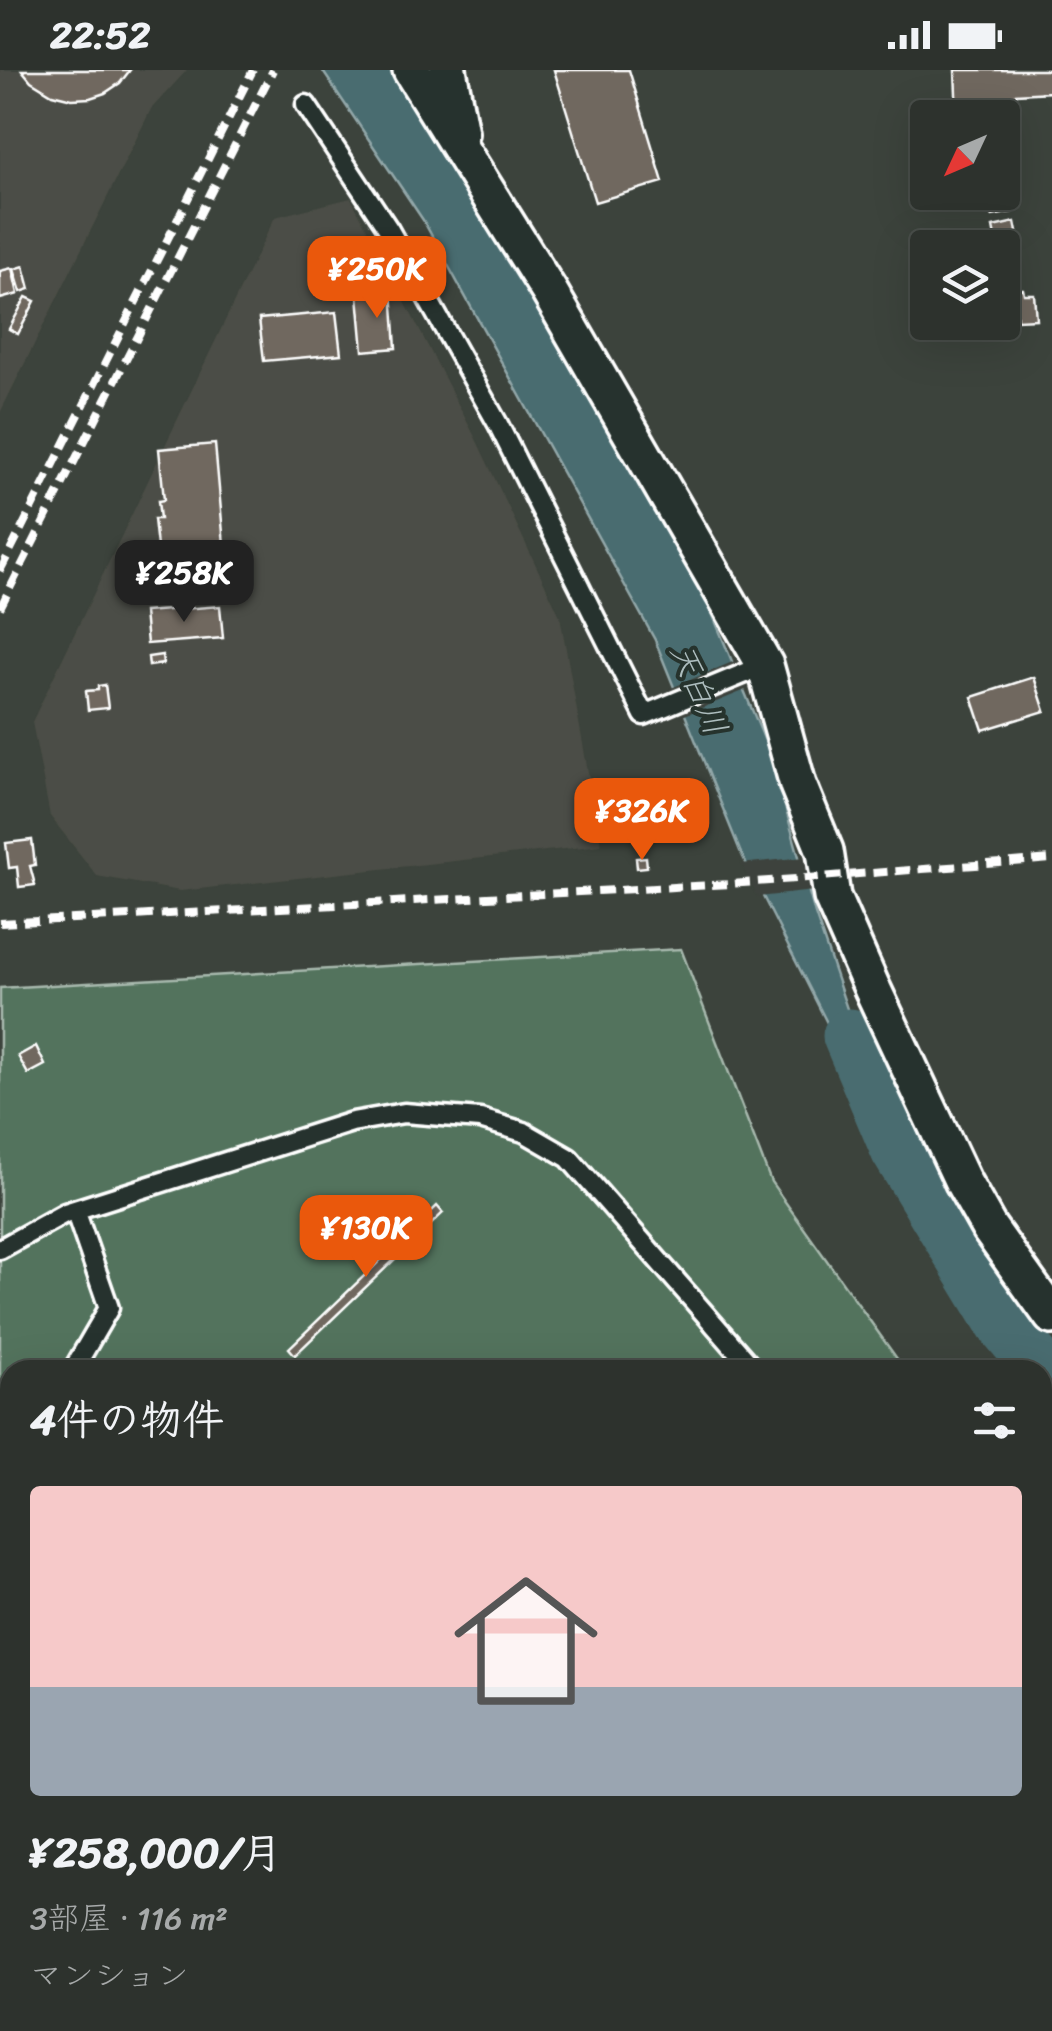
<!DOCTYPE html>
<html lang="ja">
<meta charset="utf-8">
<style>
:root{--surface:#2d322d;--page:#393e39;--text:#f1f3f6;--muted:#a7aaaa;--line:#484d49;--accent:#ea580c}
body{margin:0;font-family:Sriracha,"Klee One",sans-serif;background:var(--page);color:var(--text);height:100vh;display:flex;flex-direction:column;font-size:38px;white-space:nowrap}
*{box-sizing:border-box;margin:0}
p{font-size:32px;color:var(--muted)}
.icon{flex:none;width:55px;height:55px;fill:none;stroke:currentColor;stroke-width:2;stroke-linecap:round;stroke-linejoin:round}
.map{position:relative;flex:1;overflow:hidden}
.details{position:absolute;left:0px;top:1290px;width:1052px;height:672px;display:flex;flex-direction:column;background:var(--surface);border-radius:30px 30px 0 0;box-shadow:0 10px 40px #0002,0 0 0 2px var(--line)}
.details>*{flex:none}
.needle{width:65px;rotate:226deg}
.tools{position:absolute;left:910px;top:30px;display:grid;gap:20px}
.tools a{display:grid;place-items:center;width:110px;height:110px;border-radius:10px;background:var(--surface);box-shadow:0 10px 40px #0002,0 0 0 2px var(--line);font-size:50px}
.price{position:absolute;translate:-50% -85px;padding:0 22px;border-radius:20px;background:var(--accent);color:#fff;font-size:32px;line-height:65px;filter:drop-shadow(0 2px 5px #0008)}
.price::after{content:'';position:absolute;left:50%;top:60px;width:30px;height:22px;margin-left:-15px;background:inherit;clip-path:polygon(0 0,100% 0,50% 100%)}
.price.selected{background:#222;color:#fff}
ul{padding:0;list-style:none}
li{display:grid;align-content:center;gap:20px;height:530px;padding:0 30px}
li+li{border-top:2px solid var(--line)}
li span{display:grid;place-items:center;height:310px;border-radius:10px;color:#555}
li>.icon{margin-inline-start:auto}
span .icon{width:180px;height:180px;fill:#fffc;stroke-width:1}
li b{font-size:42px}
h2{display:flex;justify-content:space-between;align-items:center;height:120px;padding:0 30px;font-size:42px}
.status{display:flex;justify-content:space-between;align-items:center;height:70px;padding:0 50px;background:var(--surface);direction:ltr}
.status svg{height:28px;fill:currentColor}
.map>svg:first-child{display:block}
.built{fill:#4c4e46}
.green{fill:#52735d;stroke:#a8b9ae;stroke-width:2.5}
.water{fill:#496c6f;stroke:#92a7a9;stroke-width:2.5}
.pier{fill:#3c433c}
.lines{fill:none;stroke-linecap:round;stroke-linejoin:round}
.river{stroke:#496c6f;stroke-width:55}
.building{fill:#70685e;stroke:#fff;stroke-width:2.5}
.service-casing{stroke:#fff;stroke-width:25}
.minor-casing{stroke:#fff;stroke-width:42}
.path{stroke:#fff;stroke-width:5;stroke-dasharray:8 8;stroke-linecap:butt}
.service{stroke:#26332d;stroke-width:18}
.minor{stroke:#26332d;stroke-width:35}
.rail{stroke:#fff;stroke-width:8;stroke-dasharray:15 8;stroke-linecap:butt}
.labels{text-anchor:middle;stroke-width:8;stroke-linejoin:round;paint-order:stroke}
.water-label{font-size:32px;font-style:italic;fill:#adbdbe;stroke:#26332d}
</style>
<div class="status"><b>22:52</b><svg viewBox="0 0 49 12"><path d="M0 12V9h3v3zM5 12V6h3v6zM10 12V3h3v9zM15 12V0h3v12zM26 1h20v11H26zM47 4h2v5h-2z"/></svg></div>
<div class="map">
<svg width="1052" height="1961" viewBox="0 0 1052 1961">
<rect width="100%" height="100%" fill="#3c433c"/>
<filter id="ink" filterUnits="userSpaceOnUse"><feTurbulence type="fractalNoise" baseFrequency=".01" numOctaves="2"/><feDisplacementMap in="SourceGraphic" scale="20" xChannelSelector="R" yChannelSelector="G"/><feConvolveMatrix kernelMatrix="1 2 1 2 8 2 1 2 1" color-interpolation-filters="sRGB"/></filter>
<g filter="url(#ink)">
<!-- built -->
<path class="built" d="M0 0H187L151 39 0 343Z
M351 128 475 367 560 546 601 775 180 821 97 806 50 746 32 652 275 147Z"/>
<!-- green -->
<path class="green" d="M681 879 771 1112 905 1300H10V1761L0 1755V918Z
M1043 1438 1052 1446V1961H287L281 1953 1042 1952Z"/>
<!-- water -->
<path class="water" d="M322 0H399L560 263 707 531 770 683 815 844 901 1099 740 781 655 570 423 150Z"/>
<!-- pier -->
<path class="pier" d="M737 590 748 619 680 647 669 619Z
M804 787 814 821 757 827 741 794Z"/>
<g class="lines">
<!-- river -->
<path class="river" d="M850 966 898 1080 1003 1253 1042 1300
M0 1899 10 1904
M83 1952 93 1961"/>
</g>
<!-- building -->
<path class="building" d="M22 0H130L120 13 105 23 90 28 72 29 52 24 31 11Z
M554 0H629L663 112 595 132Z
M955 0H1052V22L1016 24 1017 47 957 48Z
M1007 121 1012 142 992 146 987 123Z
M1015 152 1017 162 995 167 993 157Z
M24 196 30 219 21 222 14 199Z
M12 198 18 224 0 229V201Z
M1015 219H1023L1024 224H1034L1036 249 1017 250Z
M392 221 396 278 363 281 358 225Z
M26 227 35 231 18 264 9 259Z
M336 242 341 284 264 291 259 249Z
M215 374 226 497 171 502 168 476 157 477 154 449H160L158 431 164 430 159 379Z
M220 536 223 568 147 574 144 542Z
M162 585 163 594 149 596 148 587Z
M1034 607 1045 641 983 660 972 627Z
M105 615 108 638 88 640 86 621 98 620V616Z
M32 770 35 795 30 796 35 815 19 817 17 797 9 798 6 773Z
M646 787 647 797 637 798 636 788Z
M36 976 45 995 28 1004 18 986Z
M437 1136 443 1143 295 1285 289 1278Z
M413 1952H453L461 1961H421Z
M747 1952H760L751 1961H738Z"/>
<g class="lines">
<!-- service casing -->
<g class="service-casing">
<path id="service" d="M306 35 389 160 498 354 644 645 765 595
M0 1179 65 1143 352 1052 404 1043 480 1049 524 1062 569 1088 754 1300
M73 1300 109 1238 75 1140
M0 1394 10 1388
M0 1597 10 1609
M1042 1598 1052 1605
M334 1952 339 1961"/>
</g>
<!-- minor casing -->
<g class="minor-casing">
<path id="minor" d="M411 0 549 221 765 595 798 715 825 781 832 827 872 918 963 1112 989 1158 1052 1246
M448 0 460 63"/>
</g>
<!-- path -->
<path class="path" d="M0 1802 10 1808
M224 1952 231 1961
M792 1961 801 1952"/>
<!-- service -->
<use href="#service" class="service"/>
<!-- minor -->
<use href="#minor" class="minor"/>
<!-- rail -->
<path class="rail" d="M0 501 253 0
M0 538 273 0
M0 853 730 814 1052 789"/>
</g>
</g>
<g class="labels">
<!-- water labels -->
<g class="water-label">
<text transform="translate(699 619) rotate(67)" y="11">天白川</text>
</g>
</g>
</svg>
<div class="tools">
<a><svg class="needle" viewBox="-14 -14 28 28"><path d="M0-13l5 13h-10z" fill="#e53935"/><path d="M0 13l5-13h-10z" fill="#a7aaaa"/></svg></a>
<a><svg class="icon" aria-label="layers" viewBox="0 0 24 24"><path d="M12 4l9 5-9 5-9-5zM3 14l9 5 9-5"/></svg></a>
</div>
<b class="price" style="left:377px;top:251px">¥250K</b>
<b class="price selected" style="left:184px;top:555px">¥258K</b>
<b class="price" style="left:642px;top:793px">¥326K</b>
<b class="price" style="left:366px;top:1210px">¥130K</b>
<section class="details">
<h2>4件の物件<svg class="icon" aria-label="filters" viewBox="0 0 24 24"><path d="M4 7h16M4 17h16"/><circle cx="9" cy="7" r="2"/><circle cx="15" cy="17" r="2"/></svg></h2>
<ul>
<li><span style="background:linear-gradient(#f6c9c9 65%,#9aa5b1 0)"><svg class="icon" aria-label="home" viewBox="0 0 24 24"><path d="M3 11l9-7 9 7M6 9v11h12V9"/></svg></span><div><b>¥258,000/月</b><p>3部屋 · 116 m²</p><p>マンション</p></div></li>
</ul>
</section>
</div>
